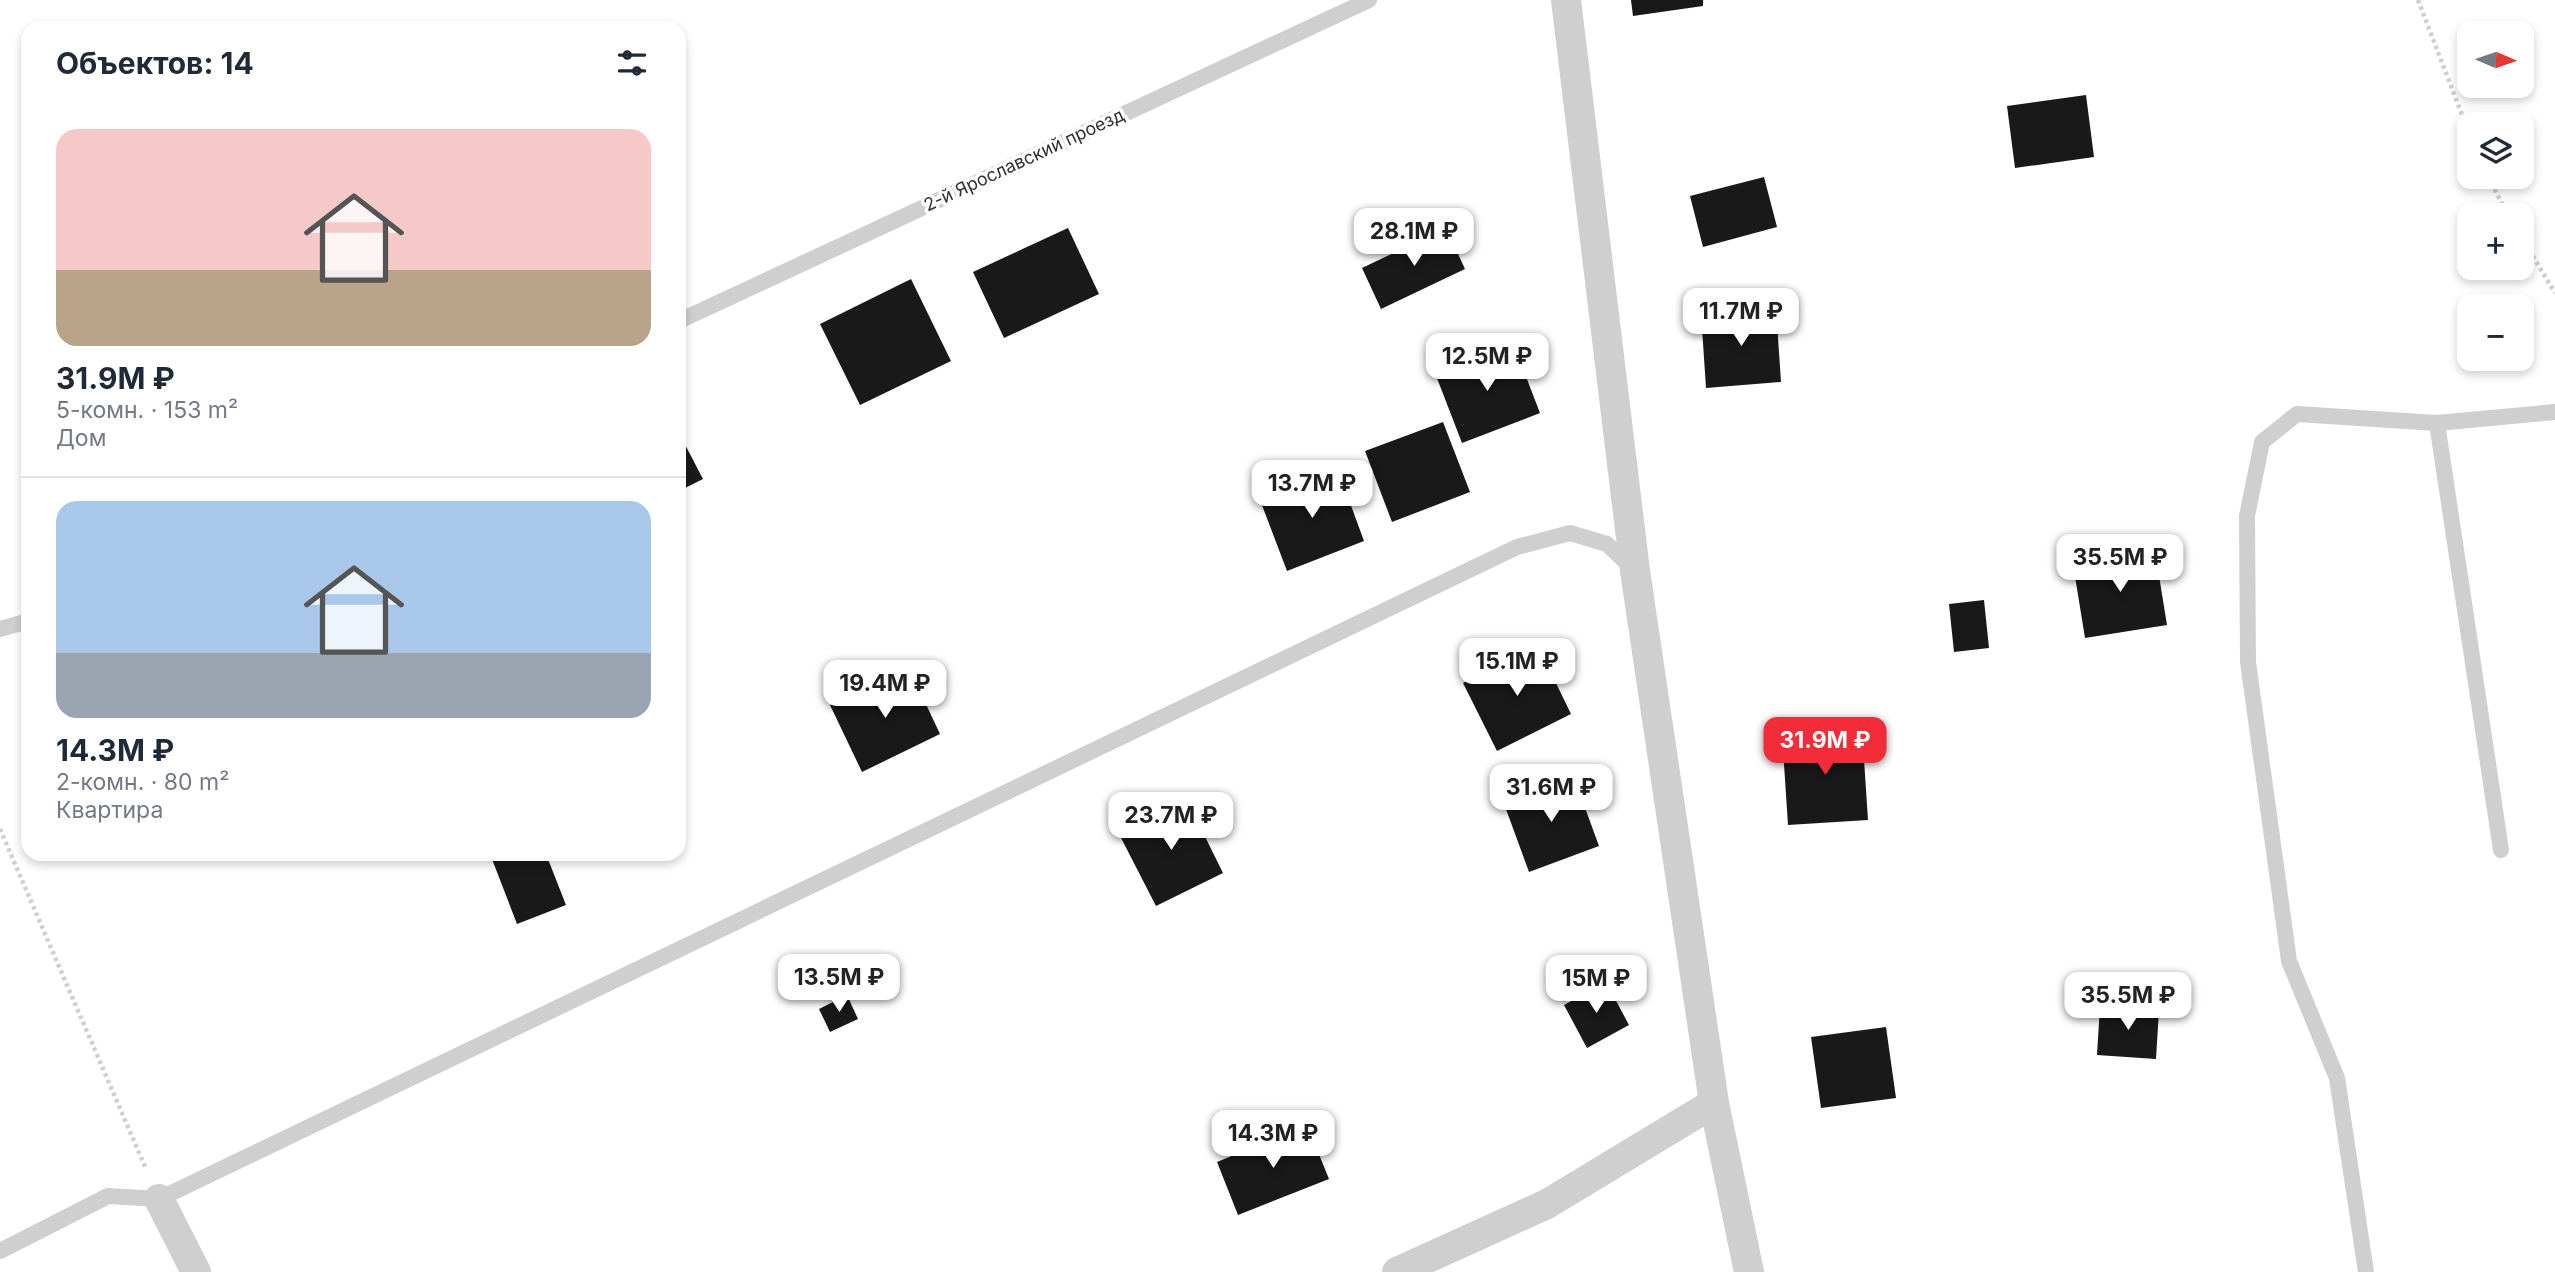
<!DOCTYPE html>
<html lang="ru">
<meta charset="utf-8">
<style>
:root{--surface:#fff;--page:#f6f6f7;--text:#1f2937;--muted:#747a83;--line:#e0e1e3;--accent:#f22c38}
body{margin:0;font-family:Inter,sans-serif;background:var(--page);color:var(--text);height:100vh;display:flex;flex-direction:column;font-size:26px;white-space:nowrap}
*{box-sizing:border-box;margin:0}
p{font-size:23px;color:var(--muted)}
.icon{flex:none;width:38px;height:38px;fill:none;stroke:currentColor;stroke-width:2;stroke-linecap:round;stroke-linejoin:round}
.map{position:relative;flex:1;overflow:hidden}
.details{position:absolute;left:21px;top:21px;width:665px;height:840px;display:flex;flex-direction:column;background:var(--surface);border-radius:21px;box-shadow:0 4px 10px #0003}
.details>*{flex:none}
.needle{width:46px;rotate:92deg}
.fabs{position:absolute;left:2457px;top:21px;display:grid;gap:14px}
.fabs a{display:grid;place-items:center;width:77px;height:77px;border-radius:14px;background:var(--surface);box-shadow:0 4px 10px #0003;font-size:35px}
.price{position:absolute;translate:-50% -60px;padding:0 16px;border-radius:14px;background:#fff;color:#222;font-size:23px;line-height:46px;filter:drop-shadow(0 2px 4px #0008)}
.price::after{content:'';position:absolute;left:50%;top:42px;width:21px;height:16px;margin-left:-10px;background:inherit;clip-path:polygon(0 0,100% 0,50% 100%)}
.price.current{background:var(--accent);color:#fff}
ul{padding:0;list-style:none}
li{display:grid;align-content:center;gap:14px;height:371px;padding:0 35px}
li+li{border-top:2px solid var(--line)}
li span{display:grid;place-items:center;height:217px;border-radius:21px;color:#555}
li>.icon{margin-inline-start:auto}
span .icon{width:126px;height:126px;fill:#fffc;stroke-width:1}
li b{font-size:30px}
h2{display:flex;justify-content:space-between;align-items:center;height:84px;padding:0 35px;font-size:30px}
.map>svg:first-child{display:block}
.building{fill:#191919}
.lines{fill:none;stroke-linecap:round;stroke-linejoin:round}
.path{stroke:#cfcfcf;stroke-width:4.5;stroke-dasharray:3.5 3.5;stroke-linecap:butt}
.lane{stroke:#cfcfcf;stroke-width:16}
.street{stroke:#cfcfcf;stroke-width:30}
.labels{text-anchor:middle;stroke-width:7;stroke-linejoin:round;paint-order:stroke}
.street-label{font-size:18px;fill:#323232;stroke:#fff}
</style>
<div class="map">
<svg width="2555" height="1272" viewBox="0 0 2555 1272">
<rect width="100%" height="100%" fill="#fff"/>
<!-- building -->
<path class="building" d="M1631 0H1703V6L1633 16Z
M2086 95 2094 157 2015 168 2007 106Z
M1764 177 1777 227 1703 247 1690 196Z
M1068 228 1099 294 1004 338 973 272Z
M1446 228 1465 269 1381 309 1362 268Z
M911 279 951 361 860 405 820 324Z
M1776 308 1781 382 1706 388 1701 313Z
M1513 343 1540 413 1462 443 1435 373Z
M1443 422 1470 492 1392 522 1365 451Z
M679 433 703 479 679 491Z
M1338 470 1364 541 1287 571 1260 500Z
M2155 551 2167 625 2085 638 2073 564Z
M1984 600 1989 648 1954 652 1949 604Z
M1538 646 1571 714 1497 751 1463 683Z
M909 668 940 734 862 772 830 705Z
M1862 729 1868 820 1788 825 1782 734Z
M1573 775 1599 846 1529 872 1503 801Z
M1186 798 1223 873 1156 906 1118 832Z
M490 854H546L566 905 517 924Z
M1606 982 1629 1025 1587 1048 1564 1005Z
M847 995 858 1019 830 1032 819 1009Z
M2100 1006 2159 1010 2156 1059 2097 1055Z
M1886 1027 1896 1098 1821 1108 1811 1037Z
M1307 1125 1329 1179 1238 1215 1217 1162Z"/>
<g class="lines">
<!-- path -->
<path class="path" d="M2418 0 2469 133
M2488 177 2508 215
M2522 238 2555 293
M0 829 146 1169"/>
<!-- lane -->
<path class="lane" d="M679 321 1369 0
M2437 423 2501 850
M0 629 28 621
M0 1251 108 1196 159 1199 1517 547 1570 533 1607 544 1633 569
M2366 1272 2337 1078 2289 961 2248 662 2247 516 2262 442 2297 414 2437 423 2555 412"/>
<!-- street -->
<path class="street" d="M1566 0 1635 571 1714 1103 1749 1272
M159 1199 196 1272
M1397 1272 1547 1204 1714 1103"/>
</g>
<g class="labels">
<!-- street labels -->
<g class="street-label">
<text transform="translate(1024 160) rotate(-25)" y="6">2-й Ярославский проезд</text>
</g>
</g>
</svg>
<div class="fabs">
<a><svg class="needle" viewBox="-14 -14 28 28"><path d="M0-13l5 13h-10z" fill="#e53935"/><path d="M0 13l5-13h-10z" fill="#747a83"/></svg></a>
<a><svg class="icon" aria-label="layers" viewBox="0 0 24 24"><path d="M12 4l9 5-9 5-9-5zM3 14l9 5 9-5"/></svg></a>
<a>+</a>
<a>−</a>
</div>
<b class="price" style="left:1414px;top:268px">28.1M ₽</b>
<b class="price" style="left:1741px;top:348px">11.7M ₽</b>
<b class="price" style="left:1487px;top:393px">12.5M ₽</b>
<b class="price" style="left:1312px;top:520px">13.7M ₽</b>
<b class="price" style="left:2120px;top:594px">35.5M ₽</b>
<b class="price" style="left:1517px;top:698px">15.1M ₽</b>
<b class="price" style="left:885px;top:720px">19.4M ₽</b>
<b class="price current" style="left:1825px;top:777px">31.9M ₽</b>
<b class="price" style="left:1551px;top:824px">31.6M ₽</b>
<b class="price" style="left:1171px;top:852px">23.7M ₽</b>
<b class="price" style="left:839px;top:1014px">13.5M ₽</b>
<b class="price" style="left:1596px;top:1015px">15M ₽</b>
<b class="price" style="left:2128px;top:1032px">35.5M ₽</b>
<b class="price" style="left:1273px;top:1170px">14.3M ₽</b>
<section class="details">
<h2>Объектов: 14<svg class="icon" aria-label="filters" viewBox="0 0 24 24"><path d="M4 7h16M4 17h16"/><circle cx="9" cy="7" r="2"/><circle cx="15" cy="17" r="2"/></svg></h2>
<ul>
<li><span style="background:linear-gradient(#f6c9c9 65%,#b9a48a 0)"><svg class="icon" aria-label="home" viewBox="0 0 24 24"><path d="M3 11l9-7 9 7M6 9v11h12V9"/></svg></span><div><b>31.9M ₽</b><p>5-комн. · 153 m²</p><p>Дом</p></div></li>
<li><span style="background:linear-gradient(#a9c7e8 70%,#9aa5b1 0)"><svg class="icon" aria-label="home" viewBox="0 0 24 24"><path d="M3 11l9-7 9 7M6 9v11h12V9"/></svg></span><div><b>14.3M ₽</b><p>2-комн. · 80 m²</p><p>Квартира</p></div></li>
</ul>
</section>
</div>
